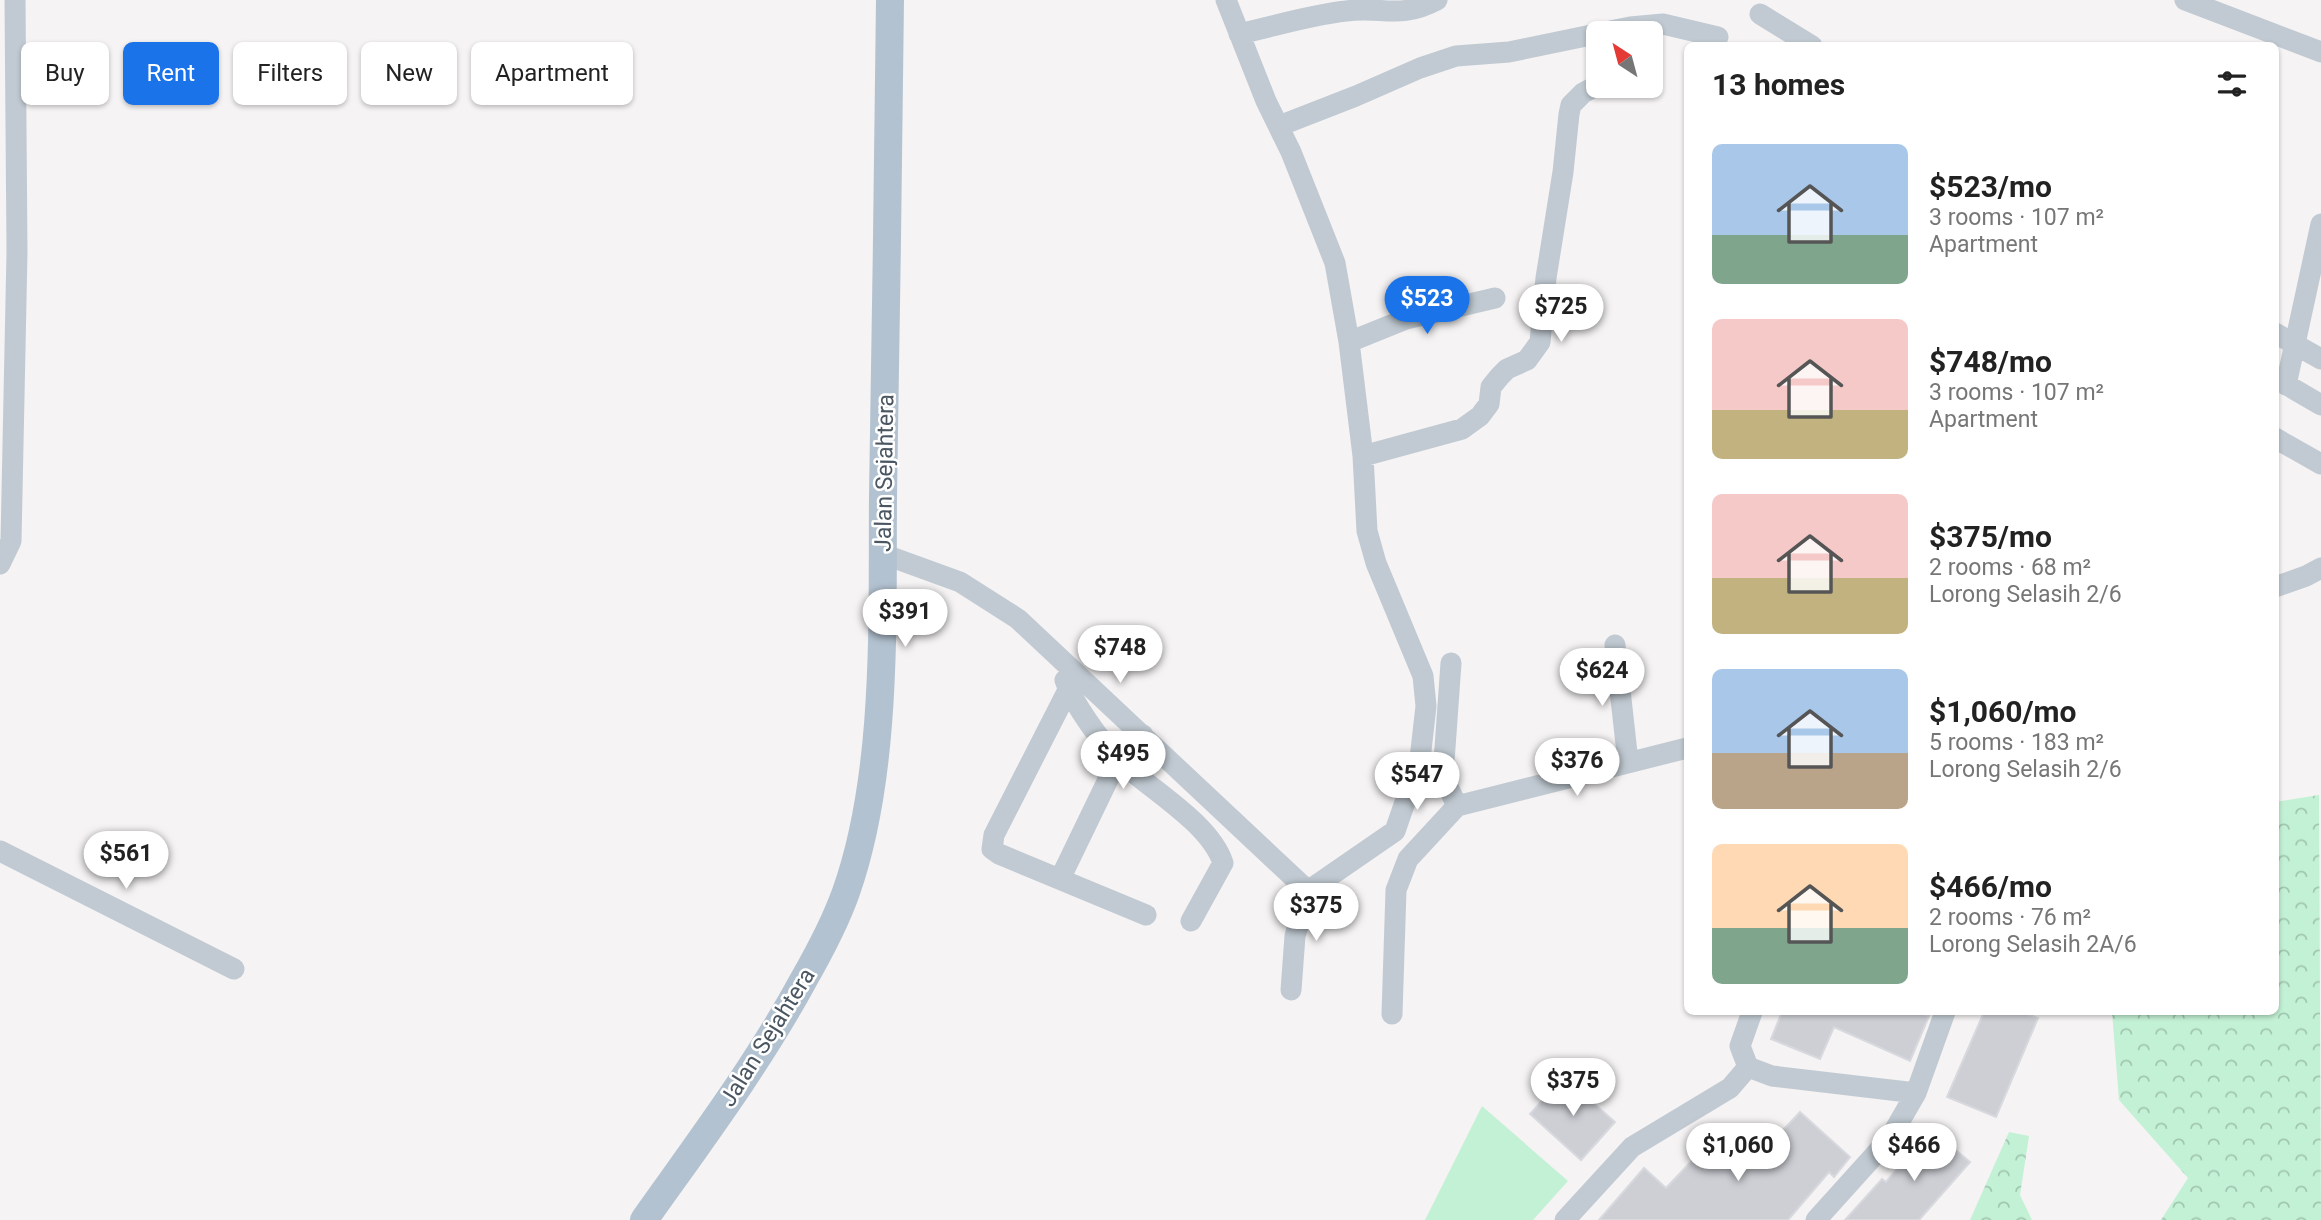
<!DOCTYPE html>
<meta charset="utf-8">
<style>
:root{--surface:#fff;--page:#f2f2f2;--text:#222;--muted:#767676;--accent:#1a73e8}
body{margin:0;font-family:Roboto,sans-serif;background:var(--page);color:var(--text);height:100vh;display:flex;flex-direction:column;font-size:26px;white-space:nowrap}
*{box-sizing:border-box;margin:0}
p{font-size:23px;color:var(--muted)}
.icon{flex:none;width:38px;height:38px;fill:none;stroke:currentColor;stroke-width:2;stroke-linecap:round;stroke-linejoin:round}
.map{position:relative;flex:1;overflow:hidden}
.details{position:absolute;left:1684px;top:42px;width:595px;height:973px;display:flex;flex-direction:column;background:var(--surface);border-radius:10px;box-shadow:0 2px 5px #0004}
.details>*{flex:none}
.hud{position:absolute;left:21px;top:42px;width:665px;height:63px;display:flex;gap:14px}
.needle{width:46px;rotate:324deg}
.controls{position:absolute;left:1586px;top:21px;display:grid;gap:14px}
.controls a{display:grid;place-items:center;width:77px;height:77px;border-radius:10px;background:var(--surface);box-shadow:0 2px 5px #0004;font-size:35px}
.price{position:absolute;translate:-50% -60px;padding:0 16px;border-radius:24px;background:#fff;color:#222;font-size:23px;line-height:46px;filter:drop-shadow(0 2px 4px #0008)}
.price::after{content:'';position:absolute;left:50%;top:42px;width:21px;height:16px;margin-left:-10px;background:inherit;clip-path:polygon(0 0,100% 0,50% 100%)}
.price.on{background:var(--accent);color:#fff}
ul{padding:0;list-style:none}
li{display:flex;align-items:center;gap:21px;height:175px;padding:0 28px}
li span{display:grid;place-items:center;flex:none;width:196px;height:140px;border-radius:10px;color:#555}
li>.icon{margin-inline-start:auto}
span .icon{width:84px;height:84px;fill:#fffc;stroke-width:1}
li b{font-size:30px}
h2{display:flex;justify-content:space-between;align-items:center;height:84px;padding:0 28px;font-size:30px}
.pill{padding:0 24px;border-radius:10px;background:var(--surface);box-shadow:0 2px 5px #0004;font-size:24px;line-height:63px}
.pill.on{background:var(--accent);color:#fff}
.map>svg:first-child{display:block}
.green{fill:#c3f1d5}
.forest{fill:url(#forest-crowns)}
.building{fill:#cdcfd5;stroke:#d7d9de;stroke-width:2}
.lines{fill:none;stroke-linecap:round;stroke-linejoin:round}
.minor{stroke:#c1cad2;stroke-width:21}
.major{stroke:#b3c2d1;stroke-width:28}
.labels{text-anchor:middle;stroke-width:5;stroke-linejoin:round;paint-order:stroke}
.street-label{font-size:23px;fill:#4a5661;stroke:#fff}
</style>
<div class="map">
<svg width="2321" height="1220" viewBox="0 0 2321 1220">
<defs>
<pattern id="forest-crowns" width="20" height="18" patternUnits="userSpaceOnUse" patternTransform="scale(1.75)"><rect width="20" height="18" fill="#c3f1d5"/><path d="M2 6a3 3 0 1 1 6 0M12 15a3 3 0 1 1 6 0" fill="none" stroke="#a0c6b0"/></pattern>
</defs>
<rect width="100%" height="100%" fill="#f5f3f3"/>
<!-- green -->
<path class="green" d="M1482 1106 1568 1181 1533 1220H1425Z"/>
<!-- forest -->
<path class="forest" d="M2319 795 2321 1220H2161L2188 1178 2119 1100 2112 1012H2275V802Z
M2009 1132 2029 1136 2020 1195 2032 1220H1970Z"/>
<!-- building -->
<path class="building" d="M1782 1012H1918L1929 1016 1910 1061 1834 1027 1820 1059 1771 1039Z
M1984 1012H2022L2038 1018 1996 1117 1947 1097Z
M1564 1077 1615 1122 1581 1160 1530 1114Z
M1800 1112 1850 1157 1834 1177 1829 1172 1788 1220H1599L1644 1168 1666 1188 1706 1146 1740 1176Z
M1931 1129 1970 1162 1919 1220H1845L1882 1179 1886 1182Z"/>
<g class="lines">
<!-- minor -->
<path class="minor" d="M1226 0 1266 101 1291 152 1335 263 1349 342 1363 456 1367 531 1376 563 1423 676 1426 706 1420 759 1395 831 1308 891
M2185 0 2321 52
M1760 14 1812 46
M1239 34C1275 26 1310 15 1346 11 1383 6 1399 20 1437 0
M1279 126 1356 96 1420 68 1456 56 1509 52 1630 27 1663 24 1718 37
M2275 333 2321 359
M1349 342 1406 319 1495 298
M2275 378 2321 405
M2286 385 2321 224
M2275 438 2321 464
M1363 456 1462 429 1480 416 1489 404 1491 387 1500 376 1507 369 1527 360 1540 342 1546 278 1563 172 1569 114 1571 105 1583 93 1598 85
M883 554 960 582 1018 619 1308 891
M0 564 11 541 17 252 15 0
M2275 587 2306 576 2321 568
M1615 645 1628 762
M1451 663 1443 776 1457 806
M1065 680C1073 703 1102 744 1120 761 1151 790 1210 823 1223 863L1191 921
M1068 690 994 835 992 849 999 854 1146 915
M0 851 234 969
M1060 879 1118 759 1143 735
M1291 990 1295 936 1308 891
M1752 1012 1740 1046 1748 1067 1772 1076 1916 1093 1945 1012
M1392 1014 1396 890 1408 859 1457 806 1687 748
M1565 1220 1632 1147 1730 1088 1748 1067
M1816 1220 1890 1138 1916 1093"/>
<!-- major -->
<path class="major" d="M644 1220C700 1141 758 1064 804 979 820 951 835 923 846 892 888 773 882 622 883 496 886 331 888 165 890 0"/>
</g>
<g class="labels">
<!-- street labels -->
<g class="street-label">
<text transform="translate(884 473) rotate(-89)" y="8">Jalan Sejahtera</text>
<text transform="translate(767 1037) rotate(-58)" y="8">Jalan Sejahtera</text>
</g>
</g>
</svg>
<div class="controls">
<a><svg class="needle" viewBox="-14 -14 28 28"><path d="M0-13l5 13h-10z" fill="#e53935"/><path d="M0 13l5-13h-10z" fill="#767676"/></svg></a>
</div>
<b class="price on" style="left:1427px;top:336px">$523</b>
<b class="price" style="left:1561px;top:344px">$725</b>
<b class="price" style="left:905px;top:649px">$391</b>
<b class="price" style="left:1120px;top:685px">$748</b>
<b class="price" style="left:1602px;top:708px">$624</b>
<b class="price" style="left:1123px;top:791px">$495</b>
<b class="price" style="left:1577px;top:798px">$376</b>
<b class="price" style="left:1417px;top:812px">$547</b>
<b class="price" style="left:126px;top:891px">$561</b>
<b class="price" style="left:1316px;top:943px">$375</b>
<b class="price" style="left:1573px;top:1118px">$375</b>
<b class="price" style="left:1738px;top:1183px">$1,060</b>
<b class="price" style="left:1914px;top:1183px">$466</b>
<div class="hud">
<a class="pill">Buy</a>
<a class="pill on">Rent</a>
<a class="pill">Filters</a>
<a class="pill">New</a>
<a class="pill">Apartment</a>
</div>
<section class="details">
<h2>13 homes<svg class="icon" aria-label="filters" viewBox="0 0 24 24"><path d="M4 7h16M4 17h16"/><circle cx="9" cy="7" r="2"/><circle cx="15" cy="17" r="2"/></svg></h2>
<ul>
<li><span style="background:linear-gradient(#a9c7e8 65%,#7fa58c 0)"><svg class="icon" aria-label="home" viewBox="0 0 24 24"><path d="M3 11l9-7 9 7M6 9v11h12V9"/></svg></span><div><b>$523/mo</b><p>3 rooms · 107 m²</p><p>Apartment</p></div></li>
<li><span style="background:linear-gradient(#f6c9c9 65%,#c2b280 0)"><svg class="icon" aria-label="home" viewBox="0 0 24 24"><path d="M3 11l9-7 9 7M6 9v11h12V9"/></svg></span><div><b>$748/mo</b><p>3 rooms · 107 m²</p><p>Apartment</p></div></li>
<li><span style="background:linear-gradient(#f6c9c9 60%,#c2b280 0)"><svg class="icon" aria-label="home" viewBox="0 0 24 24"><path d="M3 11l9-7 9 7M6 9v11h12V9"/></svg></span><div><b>$375/mo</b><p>2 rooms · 68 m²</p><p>Lorong Selasih 2/6</p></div></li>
<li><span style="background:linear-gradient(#a9c7e8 60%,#b9a48a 0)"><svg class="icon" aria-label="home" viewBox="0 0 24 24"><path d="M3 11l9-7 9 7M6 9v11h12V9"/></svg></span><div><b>$1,060/mo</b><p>5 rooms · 183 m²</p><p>Lorong Selasih 2/6</p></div></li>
<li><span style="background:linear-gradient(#ffd9b3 60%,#7fa58c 0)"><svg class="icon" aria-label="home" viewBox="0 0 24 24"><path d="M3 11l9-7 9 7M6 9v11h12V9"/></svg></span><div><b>$466/mo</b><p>2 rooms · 76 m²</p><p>Lorong Selasih 2A/6</p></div></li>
</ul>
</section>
</div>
